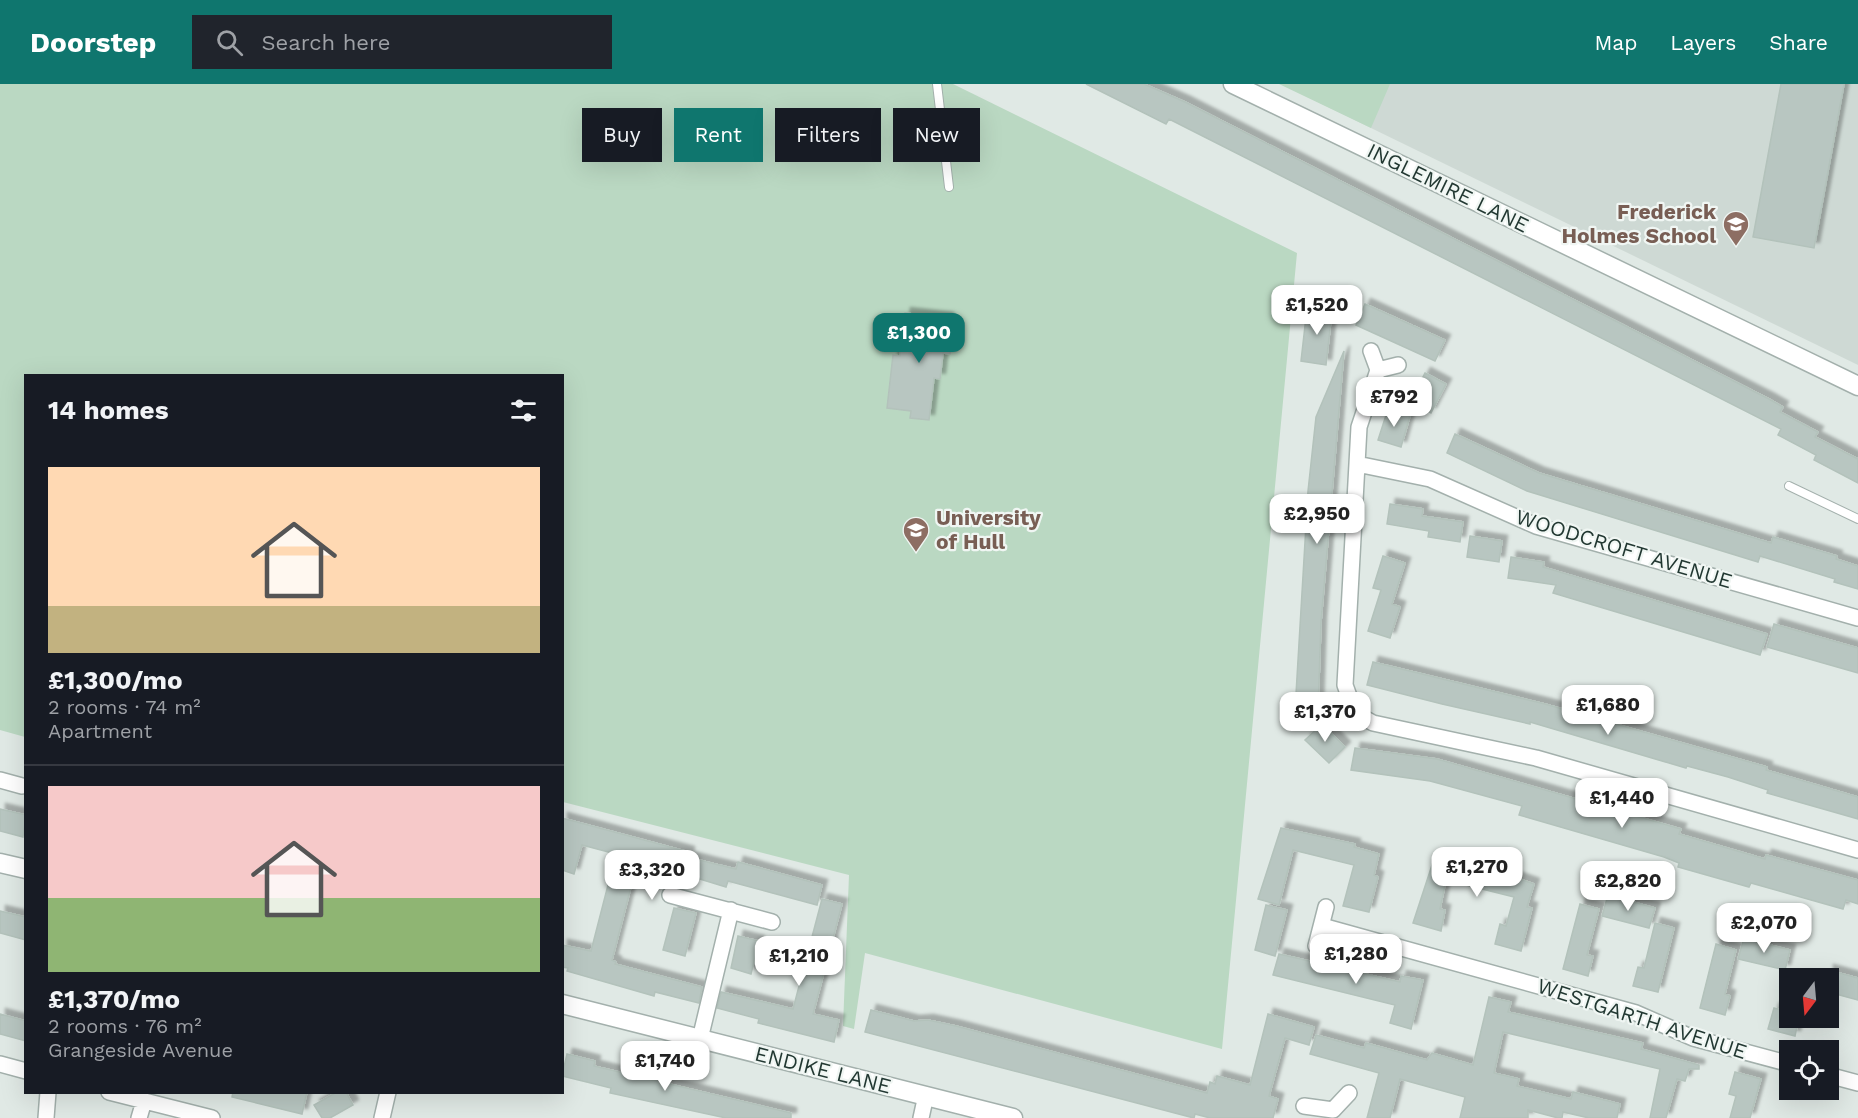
<!DOCTYPE html>
<meta charset="utf-8">
<style>
:root{--surface:#171b24;--page:#20242c;--text:#f1f3f6;--muted:#9ea1a6;--line:#363941;--accent:#0f766e}
body{margin:0;font-family:"Work Sans",sans-serif;background:var(--page);color:var(--text);height:100vh;display:flex;flex-direction:column;font-size:22px;white-space:nowrap}
*{box-sizing:border-box;margin:0}
p{font-size:20px;color:var(--muted)}
.icon{flex:none;width:33px;height:33px;fill:none;stroke:currentColor;stroke-width:2;stroke-linecap:round;stroke-linejoin:round}
.map{position:relative;flex:1;overflow:hidden}
.side{position:absolute;left:24px;top:290px;width:540px;height:720px;display:flex;flex-direction:column;background:var(--surface);border-radius:0px;box-shadow:0 6px 24px #0002}
.side>*{flex:none}
.top-card{position:absolute;left:582px;top:24px;width:570px;height:54px;display:flex;gap:12px}
.needle{width:39px;rotate:196deg}
.controls{position:absolute;left:1779px;top:884px;display:grid;gap:12px}
.controls a{display:grid;place-items:center;width:60px;height:60px;border-radius:0px;background:var(--surface);box-shadow:0 6px 24px #0002;font-size:30px}
.price{position:absolute;translate:-50% -51px;padding:0 14px;border-radius:12px;background:#fff;color:#222;font-size:20px;line-height:39px;filter:drop-shadow(0 2px 3px #0008)}
.price::after{content:'';position:absolute;left:50%;top:36px;width:18px;height:14px;margin-left:-9px;background:inherit;clip-path:polygon(0 0,100% 0,50% 100%)}
.price.on{background:var(--accent);color:#fff}
ul{padding:0;list-style:none}
li{display:grid;align-content:center;gap:12px;height:318px;padding:0 24px}
li+li{border-top:2px solid var(--line)}
li span{display:grid;place-items:center;height:186px;border-radius:0px;color:#555}
li>.icon{margin-inline-start:auto}
span .icon{width:108px;height:108px;fill:#fffc;stroke-width:1}
li b{font-size:26px}
h2{display:flex;justify-content:space-between;align-items:center;height:72px;padding:0 24px;font-size:26px}
.chip{padding:0 21px;border-radius:0px;background:var(--surface);box-shadow:0 6px 24px #0002;font-size:21px;line-height:54px}
.chip.on{background:var(--accent);color:#fff}
header{display:flex;align-items:center;gap:36px;box-sizing:border-box;height:84px;padding:0 30px;background:var(--accent);color:#fff}
header strong{font-size:28px}
nav{display:flex;gap:33px;margin-inline-start:auto;font-size:21px}
.search{width:420px;height:54px;background:var(--page);display:flex;align-items:center;gap:15px;box-sizing:border-box;padding:0 21px;border-radius:0px;color:var(--muted);font-size:22px}
.map>svg:first-child{display:block}
.built{fill:#ced9d4}
.green{fill:#bad8c2}
.building{fill:#b8c6c1;stroke:#b3c2bb;stroke-width:1.5;filter:url(#shadow)}
.lines{fill:none;stroke-linecap:round;stroke-linejoin:round}
.service-casing{stroke:#a3b0ac;stroke-width:10}
.minor-casing{stroke:#a3b0ac;stroke-width:18}
.tertiary-casing{stroke:#a3b0ac;stroke-width:21}
.service{stroke:#fff;stroke-width:8}
.minor{stroke:#fff;stroke-width:15}
.tertiary{stroke:#fff;stroke-width:18}
.labels{text-anchor:middle;stroke-width:4.5;stroke-linejoin:round;paint-order:stroke}
.street-label{font-size:21px;fill:#223832;stroke:#f0f6f3}
.education-label{font-size:21px;font-weight:bold;fill:#785e54;stroke:#f0f6f3;text-anchor:end}
</style>
<header>
<strong>Doorstep</strong>
<div class="search"><svg class="icon" aria-label="search" viewBox="0 0 24 24"><circle cx="10" cy="10" r="6"/><path d="M15 15l6 6"/></svg>Search here</div>
<nav><a>Map</a><a>Layers</a><a>Share</a></nav>
</header>
<div class="map">
<svg width="1858" height="1034" viewBox="0 0 1858 1034">
<defs>
<filter id="shadow"><feDropShadow dx="5.5" dy="-5.5" stdDeviation="1.5" flood-color="#0004"/></filter>
</defs>
<rect width="100%" height="100%" fill="#e0e9e5"/>
<!-- built -->
<path class="built" d="M1281 0H1858V281L1371 44Z"/>
<!-- green -->
<path class="green" d="M0 0H953L1297 169 1222 965 865 869 854 945 843 942 849 791 563 718 562 291H26L25 653 0 646Z
M1279 0H1390L1371 44Z"/>
<!-- building -->
<path class="building" d="M1086 0H1144L1185 18 1769 315 1783 323 1780 328 1818 348 1815 353 1858 375V399L1814 376 1816 371 1778 351 1781 345 1169 35 1166 40Z
M1781 0H1844L1814 164 1753 153Z
M1365 220 1445 256 1435 277 1356 241Z
M1307 224 1332 227 1326 281 1301 277Z
M905 229 948 234 947 240 953 241 950 270 943 269 940 295 934 294 929 336 910 334 911 327 887 324 893 271 900 272Z
M1344 267 1321 538 1318 627H1295L1308 407 1316 333Z
M1425 289 1446 300 1431 329 1410 318Z
M1388 325 1410 332 1401 363 1378 356Z
M1455 350 1539 389 1771 459 1773 453 1837 472 1836 475 1858 482V505L1834 498 1835 495 1760 472 1758 478 1527 407 1447 369Z
M1390 420 1423 425 1422 432 1463 438 1460 458 1428 453 1429 447 1387 440Z
M1470 452 1502 457 1499 478 1467 473Z
M1383 472 1405 479 1392 520 1400 523 1390 554 1368 547 1381 506 1373 504Z
M1511 473 1544 478 1543 483 1767 550 1760 571 1553 509 1556 501 1508 494Z
M1774 540 1858 564V589L1767 563Z
M1373 578 1545 620 1767 683 1766 686 1858 713V735L1767 709 1768 706 1728 693 1687 682 1686 684 1530 638V640L1442 620 1367 601Z
M1322 640 1345 663 1329 679 1305 656Z
M1355 664 1437 675 1681 745 1679 750 1765 775 1766 771 1858 796V820L1846 816 1843 825 1751 799 1749 803 1678 783 1679 779 1664 773 1519 731 1522 722 1430 697 1351 686Z
M0 725 26 731 23 753 0 747Z
M562 734 689 768 688 773 711 779 736 785 738 778 822 801 817 821 728 797 726 803 638 776 612 876 616 878 615 880 702 903 699 919 655 908 654 912 567 887 568 884 562 883V861L591 867 616 770 582 761 574 790 562 786Z
M1281 744 1355 760 1354 763 1379 770 1374 791 1378 793 1369 828 1343 822 1354 781 1293 766 1279 821 1258 815Z
M1434 775 1461 782 1462 777 1485 783 1534 800 1527 823 1532 824 1521 867 1495 860 1500 840 1506 842 1514 813 1446 796 1440 825 1445 826 1441 847 1413 839Z
M1608 811 1655 824 1649 844 1602 832Z
M822 815 842 820 813 930 839 936 834 958 758 939 759 935 717 924 721 908 793 925Z
M1580 820 1599 825 1587 871 1593 872 1588 892 1563 885Z
M1266 821 1287 826 1275 872 1255 866Z
M674 824 696 829 685 872 663 866Z
M0 827 26 833V856L0 849Z
M1655 839 1674 844 1658 908 1633 902 1638 883 1644 884Z
M738 852 759 857 751 890 731 884Z
M1744 854 1790 866 1785 886 1738 875Z
M1716 860 1736 866 1725 910 1730 912 1725 931 1700 924Z
M1279 870 1400 898 1401 892 1423 896 1411 945 1390 939 1395 921 1273 891Z
M1828 886 1858 894V916L1828 908Z
M1489 913 1511 918 1508 928 1643 959 1641 965 1699 981V985H1689L1685 997 1677 995 1666 1034H1650L1660 985 1503 948 1494 989 1519 995 1517 1002 1571 1015 1573 1008 1620 1020 1617 1034H1589L1563 1028 1562 1034H1558L1528 1026V1034H1460L1465 1013 1400 995 1390 1034H1367L1379 989 1310 970 1316 951 1364 964 1366 959 1427 976 1432 969 1473 981Z
M1774 924 1790 928V933H1799L1795 952 1768 945Z
M871 926 914 937 928 936 956 942 1207 1009 1210 998 1215 1000 1217 992 1250 1001 1268 930 1314 943 1309 961 1285 954 1269 1012 1278 1015 1273 1034H1210L1195 1030 1194 1034 865 948Z
M0 930 26 937V957L0 950Z
M567 970 595 977 594 982 791 1029V1034H726L610 1009 611 1004 562 992Z
M1735 988 1761 995 1750 1034H1730L1736 1012 1729 1010Z
M233 1008H307L302 1030 232 1013Z
M337 1008H346L353 1021 330 1034H322L314 1021Z"/>
<g class="lines">
<!-- service casing -->
<g class="service-casing">
<path id="service" d="M937 0 949 103
M1789 402 1858 435"/>
</g>
<!-- minor casing -->
<g class="minor-casing">
<path id="minor" d="M1371 267 1378 286 1398 281
M1378 286 1359 343 1345 601 1355 629 1373 639 1536 674 1858 766
M1357 380 1430 395 1536 442 1858 534
M0 696 22 702
M670 811 772 838
M1322 842 1636 929 1693 954 1790 980
M1316 862 1326 823
M700 955 731 826
M0 980 26 987
M1828 991 1858 999
M109 1008 212 1034
M1304 1022 1333 1026 1349 1009
M46 1034 48 1008
M139 1034 144 1017
M382 1034 388 1008
M921 1034 926 1011"/>
</g>
<!-- tertiary casing -->
<g class="tertiary-casing">
<path id="tertiary" d="M1233 0 1858 302
M0 779 26 785
M562 920 1013 1034"/>
</g>
<!-- service -->
<use href="#service" class="service"/>
<!-- minor -->
<use href="#minor" class="minor"/>
<!-- tertiary -->
<use href="#tertiary" class="tertiary"/>
</g>
<!-- icons -->
<defs>
<g id="school-pin" transform="scale(1.35)"><path d="M0 17L-7.5 6A9.5 9.5 0 1 1 7.5 6Z" fill="#8d6e63" stroke="#f0f6f3"/><path d="M0-5L7-2L0 1L-7-2ZM-4 1L0 2.5L4 1V4Q0 6-4 4Z" fill="#fff"/></g>
<g id="university-pin" transform="scale(1.35)"><path d="M0 17L-7.5 6A9.5 9.5 0 1 1 7.5 6Z" fill="#8d6e63" stroke="#f0f6f3"/><path d="M0-5L7-2L0 1L-7-2ZM-4 1L0 2.5L4 1V4Q0 6-4 4Z" fill="#fff"/></g>
</defs>
<g fill-rule="evenodd">
<use href="#school-pin" x="1736" y="140"/>
<use href="#university-pin" x="916" y="446"/>
</g>
<g class="labels">
<!-- street labels -->
<g class="street-label">
<text transform="translate(1448 104) rotate(26)" y="7">INGLEMIRE LANE</text>
<text transform="translate(1624 465) rotate(17)" y="7">WOODCROFT AVENUE</text>
<text transform="translate(1642 935) rotate(18)" y="7">WESTGARTH AVENUE</text>
<text transform="translate(823 986) rotate(14)" y="7">ENDIKE LANE</text>
</g>
<!-- education labels -->
<g class="education-label">
<text x="1716" y="135">Frederick<tspan x="1716" dy="24">Holmes School</tspan></text>
<text x="936" y="441" text-anchor="start">University<tspan x="936" dy="24">of Hull</tspan></text>
</g>
</g>
</svg>
<div class="controls">
<a><svg class="needle" viewBox="-14 -14 28 28"><path d="M0-13l5 13h-10z" fill="#e53935"/><path d="M0 13l5-13h-10z" fill="#9ea1a6"/></svg></a>
<a><svg class="icon" aria-label="locate" viewBox="0 0 24 24"><circle cx="12" cy="12" r="6"/><path d="M12 2v4M12 18v4M2 12h4M18 12h4"/></svg></a>
</div>
<b class="price" style="left:1317px;top:252px">£1,520</b>
<b class="price on" style="left:919px;top:280px">£1,300</b>
<b class="price" style="left:1394px;top:344px">£792</b>
<b class="price" style="left:1317px;top:461px">£2,950</b>
<b class="price" style="left:1608px;top:652px">£1,680</b>
<b class="price" style="left:1325px;top:659px">£1,370</b>
<b class="price" style="left:1622px;top:745px">£1,440</b>
<b class="price" style="left:1477px;top:814px">£1,270</b>
<b class="price" style="left:652px;top:817px">£3,320</b>
<b class="price" style="left:1628px;top:828px">£2,820</b>
<b class="price" style="left:1764px;top:870px">£2,070</b>
<b class="price" style="left:1356px;top:901px">£1,280</b>
<b class="price" style="left:799px;top:903px">£1,210</b>
<b class="price" style="left:665px;top:1008px">£1,740</b>
<div class="top-card">
<a class="chip">Buy</a>
<a class="chip on">Rent</a>
<a class="chip">Filters</a>
<a class="chip">New</a>
</div>
<section class="side">
<h2>14 homes<svg class="icon" aria-label="filters" viewBox="0 0 24 24"><path d="M4 7h16M4 17h16"/><circle cx="9" cy="7" r="2"/><circle cx="15" cy="17" r="2"/></svg></h2>
<ul>
<li><span style="background:linear-gradient(#ffd9b3 75%,#c2b280 0)"><svg class="icon" aria-label="home" viewBox="0 0 24 24"><path d="M3 11l9-7 9 7M6 9v11h12V9"/></svg></span><div><b>£1,300/mo</b><p>2 rooms · 74 m²</p><p>Apartment</p></div></li>
<li><span style="background:linear-gradient(#f6c9c9 60%,#8fb573 0)"><svg class="icon" aria-label="home" viewBox="0 0 24 24"><path d="M3 11l9-7 9 7M6 9v11h12V9"/></svg></span><div><b>£1,370/mo</b><p>2 rooms · 76 m²</p><p>Grangeside Avenue</p></div></li>
</ul>
</section>
</div>
